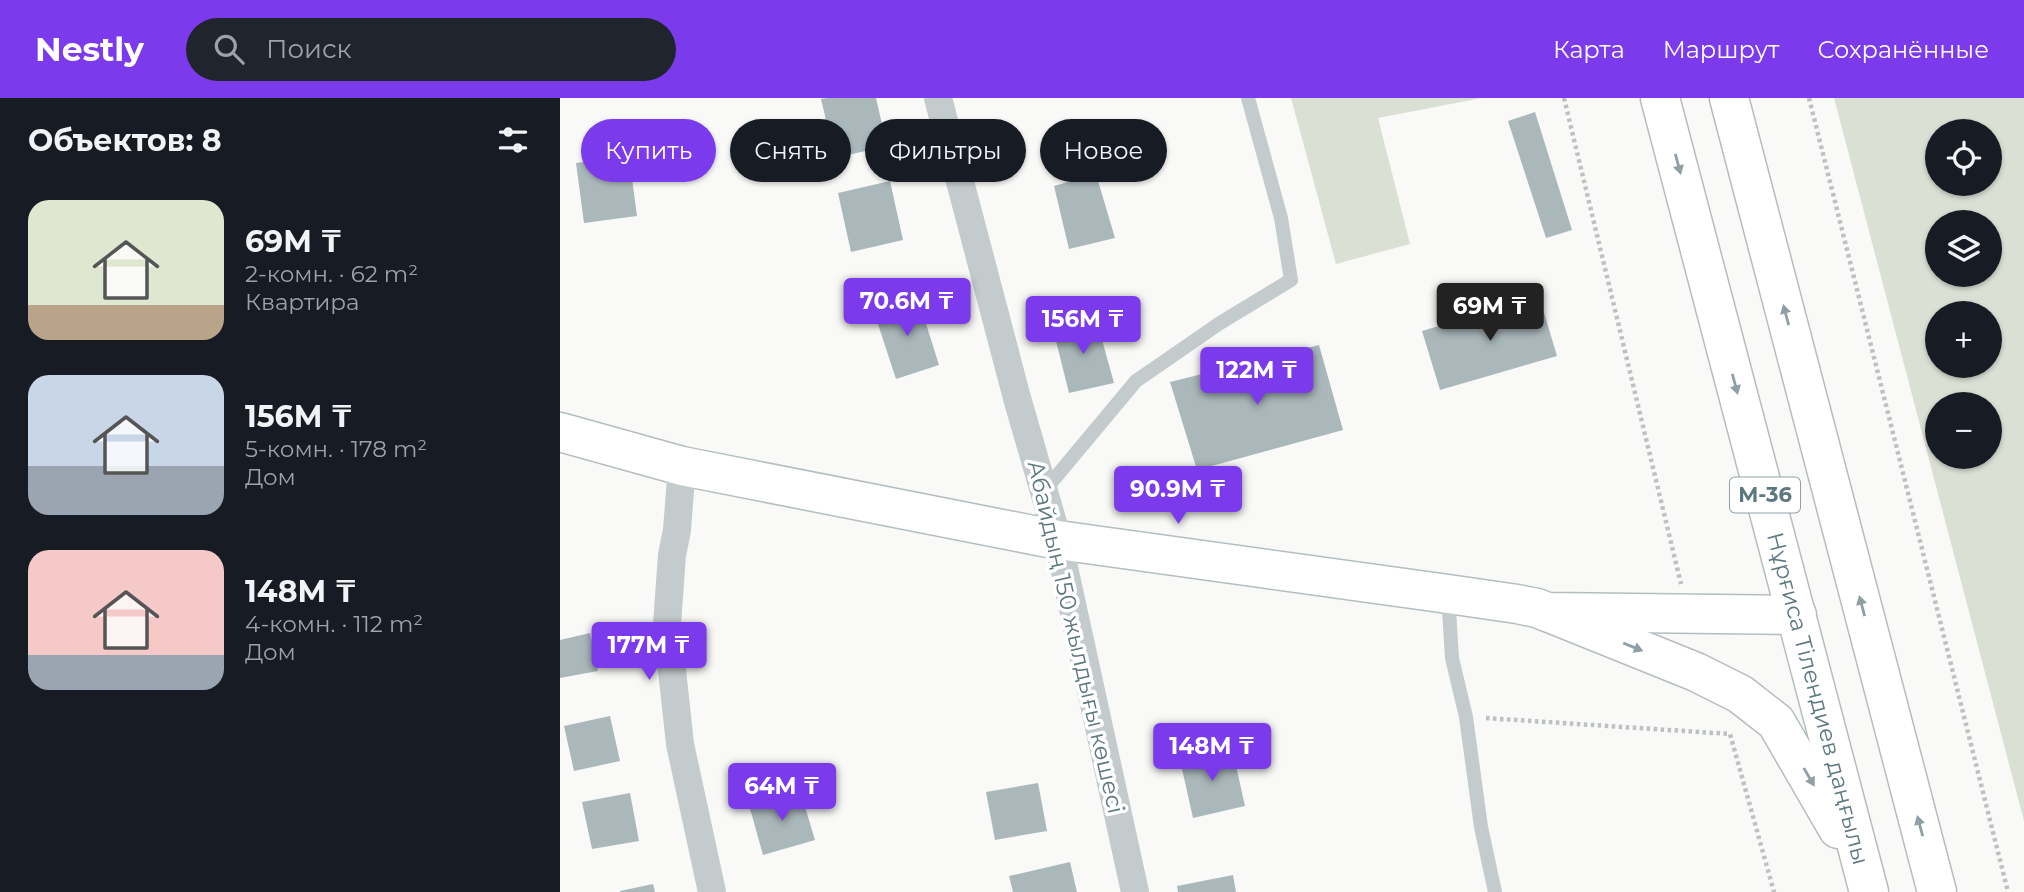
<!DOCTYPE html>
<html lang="ru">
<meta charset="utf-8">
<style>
:root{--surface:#171b24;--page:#20242c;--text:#f1f3f6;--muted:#9ea1a6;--accent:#7c3aed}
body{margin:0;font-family:Montserrat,sans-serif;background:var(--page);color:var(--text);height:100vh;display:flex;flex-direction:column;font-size:26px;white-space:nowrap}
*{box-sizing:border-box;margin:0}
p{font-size:23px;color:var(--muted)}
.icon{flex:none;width:38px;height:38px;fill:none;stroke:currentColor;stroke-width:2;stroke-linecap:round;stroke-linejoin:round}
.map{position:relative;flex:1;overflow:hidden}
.sheet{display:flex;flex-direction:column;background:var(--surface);width:560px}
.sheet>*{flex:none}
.guide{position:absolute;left:21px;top:21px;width:665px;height:63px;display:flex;gap:14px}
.fabs{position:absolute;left:1365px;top:21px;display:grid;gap:14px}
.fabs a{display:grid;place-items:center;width:77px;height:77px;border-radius:50%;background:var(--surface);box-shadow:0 2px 5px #0004;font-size:35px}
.price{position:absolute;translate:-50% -60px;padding:0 16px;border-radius:7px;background:var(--accent);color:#fff;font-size:23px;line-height:46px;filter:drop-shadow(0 2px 4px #0008)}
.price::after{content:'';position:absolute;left:50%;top:42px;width:21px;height:16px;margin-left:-10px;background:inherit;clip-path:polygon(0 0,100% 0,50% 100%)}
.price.active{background:#222;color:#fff}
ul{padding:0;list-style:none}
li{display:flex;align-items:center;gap:21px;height:175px;padding:0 28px}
li span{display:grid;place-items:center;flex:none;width:196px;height:140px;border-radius:21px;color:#555}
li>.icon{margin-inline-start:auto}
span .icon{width:84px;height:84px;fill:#fffc;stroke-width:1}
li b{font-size:30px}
h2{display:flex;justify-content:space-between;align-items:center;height:84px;padding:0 28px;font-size:30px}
.chip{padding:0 24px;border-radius:32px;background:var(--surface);box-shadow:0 2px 5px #0004;font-size:24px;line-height:63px}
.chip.active{background:var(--accent);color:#fff}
header{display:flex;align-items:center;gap:42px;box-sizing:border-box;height:98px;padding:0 35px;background:var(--accent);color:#fff}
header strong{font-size:33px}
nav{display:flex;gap:38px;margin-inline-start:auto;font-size:24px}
.search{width:490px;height:63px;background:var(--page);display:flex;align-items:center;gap:18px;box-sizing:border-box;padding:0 24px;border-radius:38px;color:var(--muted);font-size:26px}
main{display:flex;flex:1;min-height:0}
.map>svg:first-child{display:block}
.green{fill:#dbe0d5;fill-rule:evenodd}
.building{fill:#aab8bc}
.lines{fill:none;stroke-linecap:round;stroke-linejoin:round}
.secondary-casing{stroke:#b4bec0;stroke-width:41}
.primary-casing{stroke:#b5bdc0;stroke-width:41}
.path{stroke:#bcc1c3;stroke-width:4.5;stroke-dasharray:3.5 3.5;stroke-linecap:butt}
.lane{stroke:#c4cbcd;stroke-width:14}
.street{stroke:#c4cbcd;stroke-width:28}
.secondary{stroke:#fff;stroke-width:38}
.primary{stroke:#fff;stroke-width:38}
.oneway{fill:#8ea0a5}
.labels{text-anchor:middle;stroke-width:7;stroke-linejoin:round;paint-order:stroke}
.shield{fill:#fff;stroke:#8ea0a5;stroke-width:2}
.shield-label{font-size:21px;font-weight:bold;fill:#5d787f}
.street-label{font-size:23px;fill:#5d787f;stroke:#fff}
</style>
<header>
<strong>Nestly</strong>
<div class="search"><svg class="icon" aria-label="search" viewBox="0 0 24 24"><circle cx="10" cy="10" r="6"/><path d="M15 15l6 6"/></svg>Поиск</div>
<nav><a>Карта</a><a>Маршрут</a><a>Сохранённые</a></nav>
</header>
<main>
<section class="sheet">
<h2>Объектов: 8<svg class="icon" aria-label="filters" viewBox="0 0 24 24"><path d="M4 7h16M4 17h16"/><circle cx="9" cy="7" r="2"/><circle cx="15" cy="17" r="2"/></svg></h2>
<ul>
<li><span style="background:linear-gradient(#dfe7d0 75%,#b9a48a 0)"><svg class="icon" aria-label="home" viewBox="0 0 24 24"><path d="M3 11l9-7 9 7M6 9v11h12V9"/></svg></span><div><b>69M ₸</b><p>2-комн. · 62 m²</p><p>Квартира</p></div></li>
<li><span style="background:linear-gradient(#c9d6e8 65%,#9aa5b1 0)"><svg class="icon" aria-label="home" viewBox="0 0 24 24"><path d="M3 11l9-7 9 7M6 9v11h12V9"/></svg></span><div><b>156M ₸</b><p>5-комн. · 178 m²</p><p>Дом</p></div></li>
<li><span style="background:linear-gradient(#f6c9c9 75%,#9aa5b1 0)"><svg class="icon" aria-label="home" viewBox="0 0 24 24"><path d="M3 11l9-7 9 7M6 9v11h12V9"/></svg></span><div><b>148M ₸</b><p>4-комн. · 112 m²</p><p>Дом</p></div></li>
</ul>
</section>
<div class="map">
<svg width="1464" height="794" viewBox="0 0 1464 794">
<rect width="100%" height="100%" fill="#f9f9f7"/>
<!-- green -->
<path class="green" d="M731 0H922L818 20 850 146 776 166Z
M1274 0H1464V723ZM1377 33H1430V86H1377ZM1377 124H1430V177H1377ZM1377 215H1430V268H1377ZM1377 306H1430V359H1377Z"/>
<!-- building -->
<path class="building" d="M267 0H316L327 48 275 60 261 1Z
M975 14 1012 132 986 140 948 23Z
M69 58 77 118 24 125 16 65Z
M536 76 555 140 509 151 494 88Z
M330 83 343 142 291 154 278 95Z
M979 198 997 258 880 292 862 233Z
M358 200 379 267 336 281 314 214Z
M536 220 554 285 509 295 493 231Z
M759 247 783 332 637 372 610 284Z
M30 535 38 573 0 580V542Z
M50 618 60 663 14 673 4 628Z
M672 650 685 708 633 720 620 662Z
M478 685 487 733 435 742 426 694Z
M240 692 255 742 203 757 189 707Z
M70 695 79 743 32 751 22 704Z
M510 764 517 794H453L449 778Z
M673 777 676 794H618L617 788Z
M93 786 95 794H60V793Z"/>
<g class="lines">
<!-- secondary casing -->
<g class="secondary-casing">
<path id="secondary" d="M0 334 122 368 498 442 888 496 957 506 977 510 987 514 1237 517"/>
</g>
<!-- primary casing -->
<g class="primary-casing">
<g id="primary">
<path id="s1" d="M1100 0 1309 794"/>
<path d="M1169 0 1377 794"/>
<path d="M987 514 1136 574 1180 596 1216 624 1278 731"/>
</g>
</g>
<!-- path -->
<path class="path" d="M1004 0 1121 486
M1249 0 1448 794
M926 620 1170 636 1214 794"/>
<!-- lane -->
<path class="lane" d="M485 392 576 283 660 225 731 182 721 120 688 0
M888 497 892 560 906 619 921 729 935 794"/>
<!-- street -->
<path class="street" d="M378 0 457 300 498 442 575 794
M122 368 117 432 112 457 107 526 120 646 152 794"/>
<!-- secondary -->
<use href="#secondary" class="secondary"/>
<!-- primary -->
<use href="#primary" class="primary"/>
</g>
<!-- one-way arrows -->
<defs><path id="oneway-solid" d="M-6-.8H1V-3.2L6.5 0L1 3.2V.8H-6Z" transform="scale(1.75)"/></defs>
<g class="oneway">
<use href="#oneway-solid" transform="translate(1118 66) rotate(75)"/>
<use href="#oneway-solid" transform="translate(1226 217) rotate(-105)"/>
<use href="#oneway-solid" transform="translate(1175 286) rotate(75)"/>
<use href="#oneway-solid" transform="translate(1302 508) rotate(-105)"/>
<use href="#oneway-solid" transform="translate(1073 549) rotate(22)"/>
<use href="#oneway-solid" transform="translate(1249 679) rotate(60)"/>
<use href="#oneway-solid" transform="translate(1360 728) rotate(-105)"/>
</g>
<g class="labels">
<!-- shield labels -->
<rect class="shield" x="1170" y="379.5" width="70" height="35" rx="5"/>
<g class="shield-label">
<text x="1205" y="404">M-36</text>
</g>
<!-- street labels -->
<g class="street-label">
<text transform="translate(516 539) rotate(77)" y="8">Абайдың 150 жылдығы көшесі</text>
<text dy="8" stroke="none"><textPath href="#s1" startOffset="621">Нұрғиса Тілендиев даңғылы</textPath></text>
</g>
</g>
</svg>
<div class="fabs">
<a><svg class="icon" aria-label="locate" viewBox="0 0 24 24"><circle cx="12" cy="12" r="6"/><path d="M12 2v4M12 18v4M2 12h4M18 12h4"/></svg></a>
<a><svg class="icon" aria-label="layers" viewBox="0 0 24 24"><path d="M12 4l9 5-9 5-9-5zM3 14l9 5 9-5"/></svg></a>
<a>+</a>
<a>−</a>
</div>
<b class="price" style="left:347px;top:240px">70.6M ₸</b>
<b class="price active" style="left:930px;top:245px">69M ₸</b>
<b class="price" style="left:523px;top:258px">156M ₸</b>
<b class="price" style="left:697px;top:309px">122M ₸</b>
<b class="price" style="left:618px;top:428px">90.9M ₸</b>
<b class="price" style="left:89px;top:584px">177M ₸</b>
<b class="price" style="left:652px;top:685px">148M ₸</b>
<b class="price" style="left:222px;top:725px">64M ₸</b>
<div class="guide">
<a class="chip active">Купить</a>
<a class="chip">Снять</a>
<a class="chip">Фильтры</a>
<a class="chip">Новое</a>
</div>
</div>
</main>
